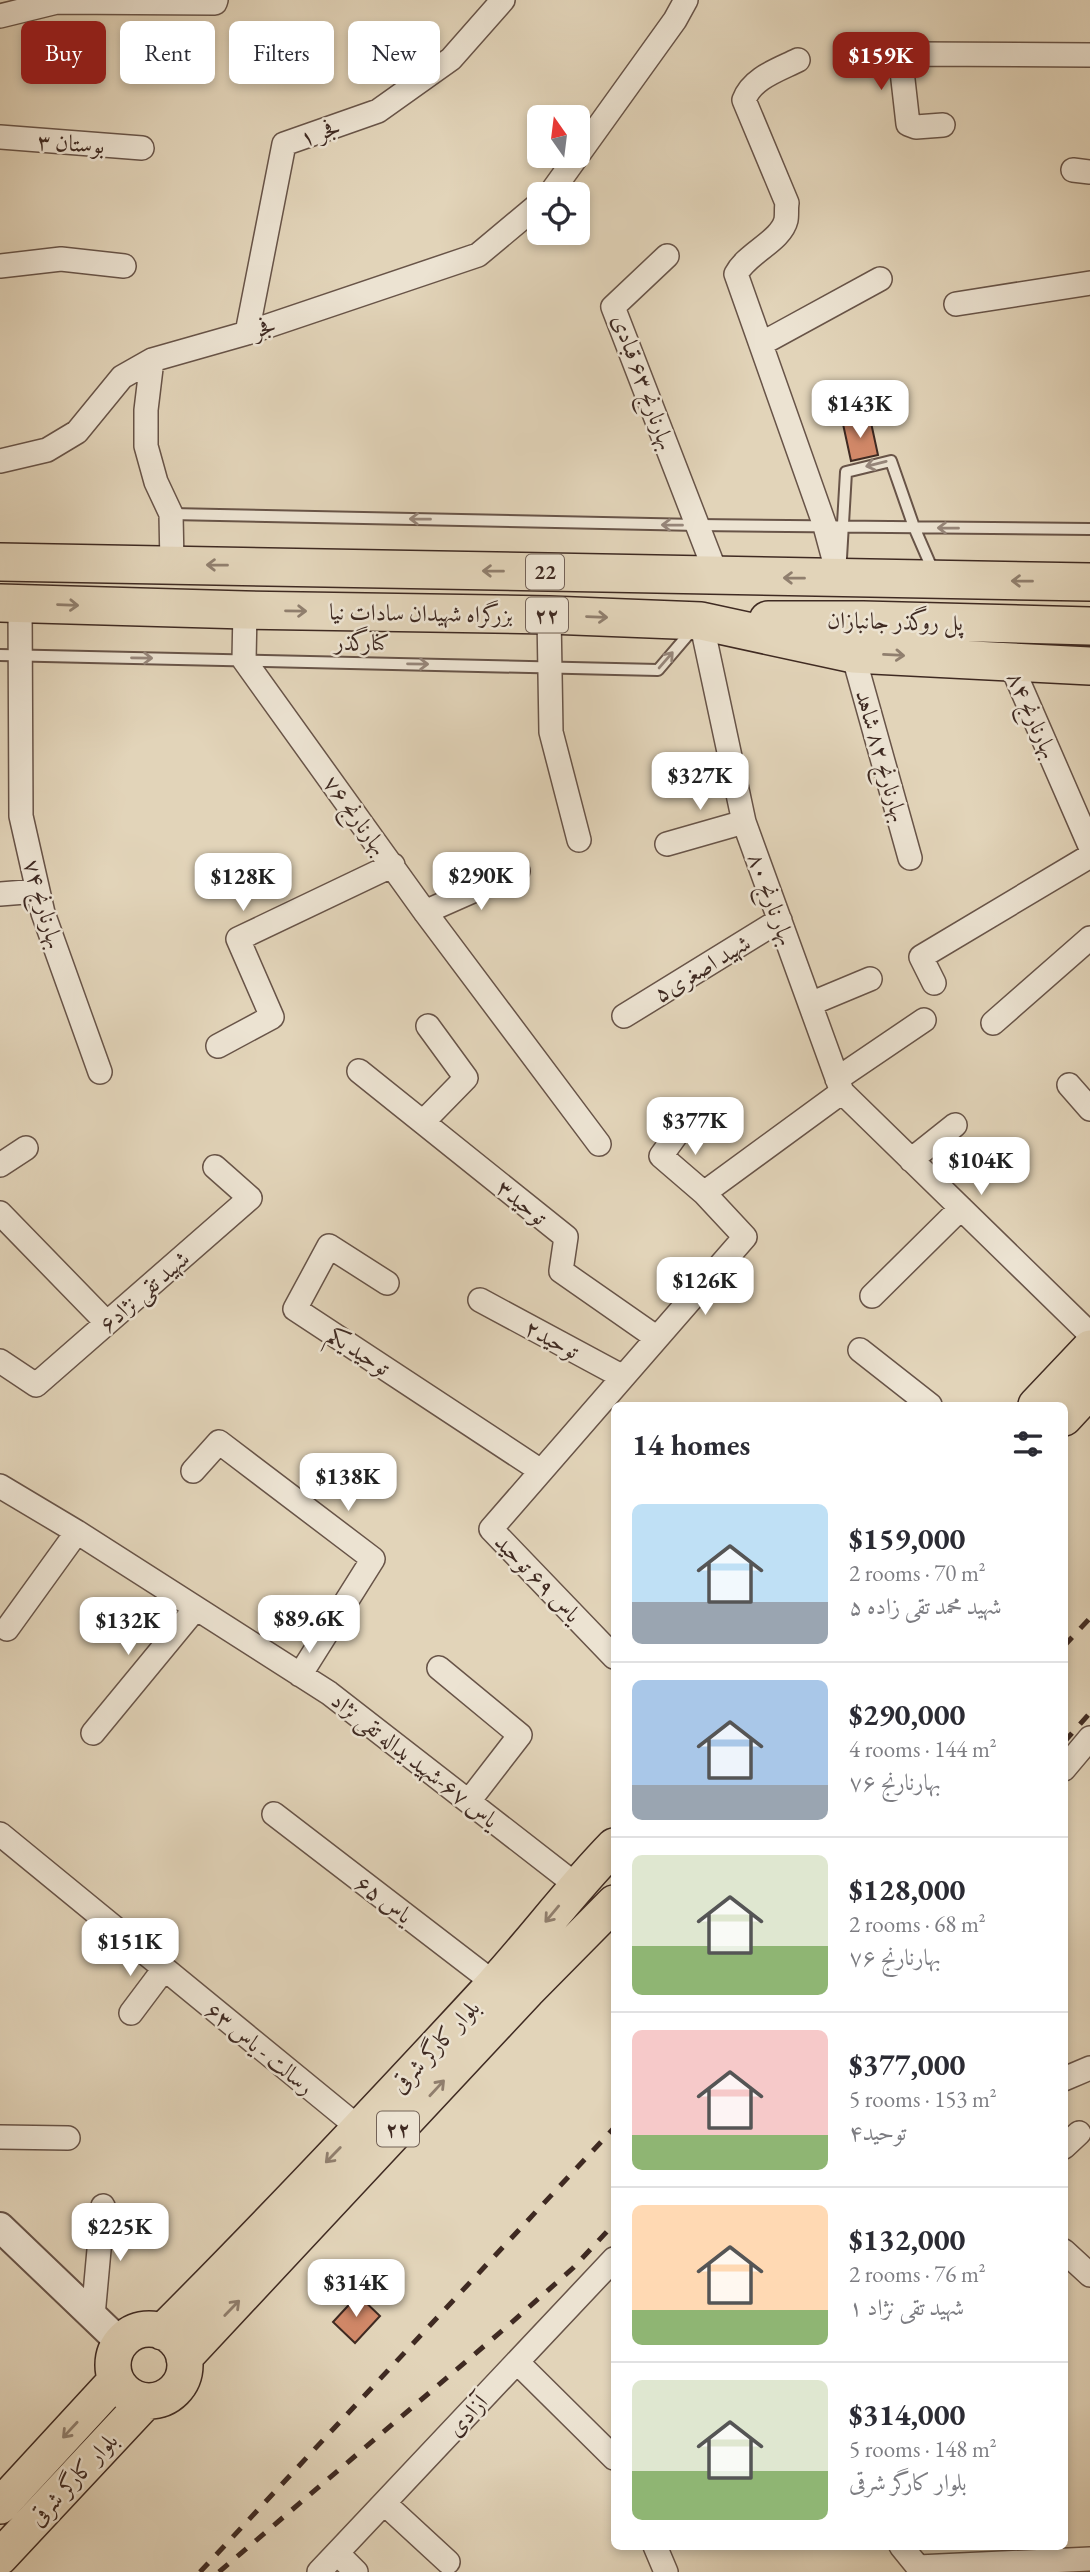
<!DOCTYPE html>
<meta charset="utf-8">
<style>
:root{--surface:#fff;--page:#f2f2f3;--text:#2b2b33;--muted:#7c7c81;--line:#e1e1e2;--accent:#8f2418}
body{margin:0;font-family:"EB Garamond",Amiri,serif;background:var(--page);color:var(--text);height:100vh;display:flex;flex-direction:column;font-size:26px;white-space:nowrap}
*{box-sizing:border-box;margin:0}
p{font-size:23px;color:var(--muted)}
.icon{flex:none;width:38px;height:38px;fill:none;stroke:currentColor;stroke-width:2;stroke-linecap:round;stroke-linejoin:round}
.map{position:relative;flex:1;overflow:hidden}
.drawer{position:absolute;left:611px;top:1402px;width:457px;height:1148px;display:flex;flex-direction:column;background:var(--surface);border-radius:10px;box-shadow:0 4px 10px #0003}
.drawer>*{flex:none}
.banner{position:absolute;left:21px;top:21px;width:485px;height:63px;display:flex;gap:14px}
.needle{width:46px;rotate:346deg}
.fabs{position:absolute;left:527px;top:105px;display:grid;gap:14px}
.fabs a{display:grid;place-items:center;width:63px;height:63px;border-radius:10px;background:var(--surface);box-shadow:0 4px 10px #0003;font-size:35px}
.price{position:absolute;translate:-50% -60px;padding:0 16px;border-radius:14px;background:#fff;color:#222;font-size:23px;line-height:46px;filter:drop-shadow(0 2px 4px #0008)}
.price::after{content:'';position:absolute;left:50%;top:42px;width:21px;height:16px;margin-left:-10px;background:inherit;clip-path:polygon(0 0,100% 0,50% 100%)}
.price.on{background:var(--accent);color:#fff}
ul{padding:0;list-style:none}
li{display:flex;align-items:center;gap:21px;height:175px;padding:0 21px}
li+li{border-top:2px solid var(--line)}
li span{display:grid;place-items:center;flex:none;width:196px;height:140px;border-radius:10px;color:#555}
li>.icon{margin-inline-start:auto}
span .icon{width:84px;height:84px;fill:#fffc;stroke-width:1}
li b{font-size:30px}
h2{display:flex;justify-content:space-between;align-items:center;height:84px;padding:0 21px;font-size:30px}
.pill{padding:0 24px;border-radius:10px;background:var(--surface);box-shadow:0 4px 10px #0003;font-size:24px;line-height:63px}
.pill.on{background:var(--accent);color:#fff}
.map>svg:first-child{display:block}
.building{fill:#d18868;stroke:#3f2a22;stroke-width:2}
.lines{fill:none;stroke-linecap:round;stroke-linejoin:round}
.service-casing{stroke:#685448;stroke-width:14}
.minor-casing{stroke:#685448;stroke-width:26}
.tertiary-casing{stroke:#685448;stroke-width:32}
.primary-casing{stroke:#3f2a22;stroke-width:38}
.trunk-casing{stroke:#3f2a22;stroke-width:40}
.service{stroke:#ece3d2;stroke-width:10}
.minor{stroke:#ece3d2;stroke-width:23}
.tertiary{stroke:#ece3d2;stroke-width:28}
.primary{stroke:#e2d4b9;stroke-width:35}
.trunk{stroke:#e2d4b9;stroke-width:37}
.rail{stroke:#3f2a22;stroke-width:5;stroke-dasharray:12 12;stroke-linecap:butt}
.oneway{stroke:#96867a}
.oneway2{stroke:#907f6e}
.labels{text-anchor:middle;stroke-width:5;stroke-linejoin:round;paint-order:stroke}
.shield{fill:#ece3d2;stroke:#736257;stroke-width:2}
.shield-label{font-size:21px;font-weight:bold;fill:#3f2a22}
.street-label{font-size:23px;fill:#3f2a22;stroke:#ece3d2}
</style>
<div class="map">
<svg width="1090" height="2572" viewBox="0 0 1090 2572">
<rect width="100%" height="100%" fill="#e2d4b9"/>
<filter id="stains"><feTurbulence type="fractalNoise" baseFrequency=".00286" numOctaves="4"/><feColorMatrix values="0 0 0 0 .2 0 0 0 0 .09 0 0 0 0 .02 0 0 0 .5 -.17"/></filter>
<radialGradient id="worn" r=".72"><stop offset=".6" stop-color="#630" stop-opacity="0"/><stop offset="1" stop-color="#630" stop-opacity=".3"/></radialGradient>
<!-- building -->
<path class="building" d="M870 418 878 455 851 461 843 424Z
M358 2295 380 2316 355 2343 333 2322Z"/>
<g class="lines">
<!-- service casing -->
<g class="service-casing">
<path id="service" d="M171 514 698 525 1090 529
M841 558 846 472 891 461 914 527 934 573
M0 655 658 670 693 629"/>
</g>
<!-- minor casing -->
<g class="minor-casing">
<path id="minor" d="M0 16 57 2 215 3 216 0
M798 60C778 70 752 78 744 100L787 203C786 208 787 215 786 220 781 241 747 253 736 274L825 526 839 578
M943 125 916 127 908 124 902 71 905 61 914 54 1090 55
M0 137 142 148
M1073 170 1090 172
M550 194 675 20 686 0
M667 256 613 307 717 576
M0 266 61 259 124 266
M956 304 1090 283
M247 333 284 144 378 111 451 59 503 0
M761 344 880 279
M152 360 146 410V446L156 482 171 514 172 565
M0 461 47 450 77 432 122 377 152 360 247 333 478 255 539 204
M20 604 21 816 43 913 100 1072
M245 610 244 660 425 912 599 1144
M549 615 551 732 579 840
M701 621 744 822 842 1092 1090 1334
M853 654 910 858
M1009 660 1090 846
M667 844 744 822
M0 894 38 891
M425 912 518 871
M934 983 921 957 1090 856
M810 1004 870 979
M624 1016 780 920
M993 1023 1090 938
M218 1046 272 1017 238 939 393 865
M359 1071 566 1237 561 1271 657 1338
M837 1079 924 1020
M1069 1085 1090 1109
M687 1120 661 1156 704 1193
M423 1122 466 1078 428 1026
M911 1160 955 1125
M0 1165 26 1148
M0 1213 107 1323
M387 1283 329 1246 295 1309 541 1471
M872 1296 961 1208
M480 1300 623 1377
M860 1350 930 1405
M0 1361 36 1385 250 1198 215 1167
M193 1471 219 1442 373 1559 300 1675
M0 1486 77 1532 329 1693 576 1885
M7 1629 77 1532
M614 1657 491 1529 745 1237 704 1193 842 1092
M439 1668 520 1735 469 1801
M93 1733 196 1608
M1064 1769 1090 1738
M274 1814 494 1983
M0 1834 359 2128
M131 2013 164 1969
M1064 2079 1090 2068
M0 2137 68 2138
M1064 2147 1079 2133
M1064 2251 1090 2275
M93 2316 103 2206
M517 2362 614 2458
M384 2503 448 2562
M655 2546 666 2572
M901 2546 918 2567 1090 2559
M337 2553 356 2572
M319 2572 614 2259"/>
</g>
<!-- tertiary casing -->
<g class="tertiary-casing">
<path id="tertiary" d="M0 2227 121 2343"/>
</g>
<!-- primary casing -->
<g class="primary-casing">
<path id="primary" d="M1036 1405 1090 1348
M1064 1418 1090 1390
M113 2365a36 36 0 1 1 72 0a36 36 0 1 1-72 0Z
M162 2332C275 2219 384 2103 492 1986 534 1940 571 1890 614 1846
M184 2358 527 1991 614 1903
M0 2506 116 2380
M0 2557 146 2401"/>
</g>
<!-- trunk casing -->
<g class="trunk-casing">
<path id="trunk" d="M0 562 1090 582
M0 603 245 610 549 615 701 621 853 654 1090 666
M768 620H863L1090 626"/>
</g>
<!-- service -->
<use href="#service" class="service"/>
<!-- minor -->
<use href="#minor" class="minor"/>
<!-- tertiary -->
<use href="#tertiary" class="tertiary"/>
<!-- primary -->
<use href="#primary" class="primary"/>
<!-- trunk -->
<use href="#trunk" class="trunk"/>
<!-- rail -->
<path class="rail" d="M1064 1646 1090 1618
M1064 1742 1090 1713
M200 2572 614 2128
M219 2572 510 2324 573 2268 614 2224"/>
</g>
<!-- one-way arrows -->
<defs><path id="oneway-shaft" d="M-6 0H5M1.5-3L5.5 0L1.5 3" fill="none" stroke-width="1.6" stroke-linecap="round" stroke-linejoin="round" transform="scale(1.75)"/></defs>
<g class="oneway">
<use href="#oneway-shaft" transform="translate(876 464) rotate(166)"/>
<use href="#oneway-shaft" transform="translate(420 519) rotate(-179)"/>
<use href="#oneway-shaft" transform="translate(672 525) rotate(-179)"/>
<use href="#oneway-shaft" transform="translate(948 528) rotate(-179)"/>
<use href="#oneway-shaft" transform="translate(142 658) rotate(1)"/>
<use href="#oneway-shaft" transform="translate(666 660) rotate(-49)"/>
<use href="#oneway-shaft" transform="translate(418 664) rotate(1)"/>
</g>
<g class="oneway2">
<use href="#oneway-shaft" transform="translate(217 565) rotate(-179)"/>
<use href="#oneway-shaft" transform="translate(493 571) rotate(-179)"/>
<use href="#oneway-shaft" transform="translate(794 578) rotate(-179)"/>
<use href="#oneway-shaft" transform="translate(1022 581) rotate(-179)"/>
<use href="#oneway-shaft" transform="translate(68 605) rotate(2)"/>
<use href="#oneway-shaft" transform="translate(296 611) rotate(1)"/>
<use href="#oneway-shaft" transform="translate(597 617) rotate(2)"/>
<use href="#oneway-shaft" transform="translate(894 655) rotate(3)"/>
<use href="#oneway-shaft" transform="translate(552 1914) rotate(130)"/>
<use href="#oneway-shaft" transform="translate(437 2088) rotate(-47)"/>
<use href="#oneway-shaft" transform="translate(333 2155) rotate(134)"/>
<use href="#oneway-shaft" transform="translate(232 2308) rotate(-46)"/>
<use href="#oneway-shaft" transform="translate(70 2430) rotate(133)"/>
</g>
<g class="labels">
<!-- shield labels -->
<g class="shield">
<rect x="526" y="554.5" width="38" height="35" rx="5"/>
<rect x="526" y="597.5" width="42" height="35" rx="5"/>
<rect x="377" y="2111.5" width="42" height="35" rx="5"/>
</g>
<g class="shield-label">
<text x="545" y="579">22</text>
<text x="547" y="622">۲۲</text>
<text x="398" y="2136">۲۲</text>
</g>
<!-- street labels -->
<g class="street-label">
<text transform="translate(320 132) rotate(-19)" y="8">فجر ۱</text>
<text transform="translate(71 143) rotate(4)" y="8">بوستان ۳</text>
<text transform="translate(264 327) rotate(-18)" y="8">فجر</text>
<text transform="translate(644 382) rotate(70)" y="8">بهارنارنج ۶۳ قبادی</text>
<text transform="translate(421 613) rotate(1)" y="8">بزرگراه شهیدان سادات نیا</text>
<text transform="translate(895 621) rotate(1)" y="8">پل روگذر جانبازان</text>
<text transform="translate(362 642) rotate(1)" y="8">کنارگذر</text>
<text transform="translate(1033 715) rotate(66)" y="8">بهارنارنج ۸۴</text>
<text transform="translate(882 756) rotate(74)" y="8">بهارنارنج ۸۲ شاهد</text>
<text transform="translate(356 815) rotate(54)" y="8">بهارنارنج ۷۶</text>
<text transform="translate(772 899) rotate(70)" y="8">بهار نارنج ۸۰</text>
<text transform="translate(44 904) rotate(74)" y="8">بهارنارنج ۷۴</text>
<text transform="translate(702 968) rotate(-31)" y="8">شهید اصغری۵</text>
<text transform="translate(522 1202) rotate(39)" y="8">توحید۳</text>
<text transform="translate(144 1291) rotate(-41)" y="8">شهید تقی نژاد۶</text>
<text transform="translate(552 1339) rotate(28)" y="8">توحید۲</text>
<text transform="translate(359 1351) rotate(33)" y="8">توحید یکم</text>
<text transform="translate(538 1578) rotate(46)" y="8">یاس ۶۹ توحید</text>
<text transform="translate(415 1760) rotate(38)" y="8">یاس ۶۷-شهید یداله تقی نژاد</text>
<text transform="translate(384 1899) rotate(37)" y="8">یاس ۶۵</text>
<text transform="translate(435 2046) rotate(-47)" y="8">بلوار کارگر شرقی</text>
<text transform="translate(260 2048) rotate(39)" y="8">رسالت - یاس ۶۳</text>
<text transform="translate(467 2415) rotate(-47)" y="8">آزادی</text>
<text transform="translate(73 2479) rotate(-47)" y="8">بلوار کارگر شرقی</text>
</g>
</g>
<rect width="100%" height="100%" filter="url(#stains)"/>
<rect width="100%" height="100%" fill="url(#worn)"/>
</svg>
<div class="fabs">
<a><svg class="needle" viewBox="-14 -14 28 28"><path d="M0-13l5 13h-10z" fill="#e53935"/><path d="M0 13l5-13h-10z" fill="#7c7c81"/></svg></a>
<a><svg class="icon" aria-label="locate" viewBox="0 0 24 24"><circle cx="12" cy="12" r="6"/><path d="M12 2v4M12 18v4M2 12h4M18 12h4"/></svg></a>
</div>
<b class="price on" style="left:881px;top:92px">$159K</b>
<b class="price" style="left:860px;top:440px">$143K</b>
<b class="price" style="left:700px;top:812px">$327K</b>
<b class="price" style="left:481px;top:912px">$290K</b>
<b class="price" style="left:243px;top:913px">$128K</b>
<b class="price" style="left:695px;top:1157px">$377K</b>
<b class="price" style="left:981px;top:1197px">$104K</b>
<b class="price" style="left:705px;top:1317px">$126K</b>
<b class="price" style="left:348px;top:1513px">$138K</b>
<b class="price" style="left:309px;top:1655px">$89.6K</b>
<b class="price" style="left:128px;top:1657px">$132K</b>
<b class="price" style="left:130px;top:1978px">$151K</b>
<b class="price" style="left:120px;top:2263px">$225K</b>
<b class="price" style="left:356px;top:2319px">$314K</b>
<div class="banner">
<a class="pill on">Buy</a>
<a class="pill">Rent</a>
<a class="pill">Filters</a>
<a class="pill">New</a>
</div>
<section class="drawer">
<h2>14 homes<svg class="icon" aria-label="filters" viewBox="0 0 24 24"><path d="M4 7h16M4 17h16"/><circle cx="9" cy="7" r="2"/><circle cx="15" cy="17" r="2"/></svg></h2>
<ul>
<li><span style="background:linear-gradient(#bfe0f5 70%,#9aa5b1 0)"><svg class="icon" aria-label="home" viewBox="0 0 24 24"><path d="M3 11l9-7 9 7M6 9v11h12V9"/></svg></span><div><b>$159,000</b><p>2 rooms · 70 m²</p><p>شهید محمد تقی زاده ۵</p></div></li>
<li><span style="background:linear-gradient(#a9c7e8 75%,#9aa5b1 0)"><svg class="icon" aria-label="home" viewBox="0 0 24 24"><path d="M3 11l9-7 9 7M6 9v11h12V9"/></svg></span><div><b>$290,000</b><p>4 rooms · 144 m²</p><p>بهارنارنج ۷۶</p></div></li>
<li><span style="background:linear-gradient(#dfe7d0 65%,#8fb573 0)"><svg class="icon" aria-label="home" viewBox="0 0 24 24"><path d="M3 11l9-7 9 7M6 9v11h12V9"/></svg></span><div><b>$128,000</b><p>2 rooms · 68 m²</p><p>بهارنارنج ۷۶</p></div></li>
<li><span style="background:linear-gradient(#f6c9c9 75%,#8fb573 0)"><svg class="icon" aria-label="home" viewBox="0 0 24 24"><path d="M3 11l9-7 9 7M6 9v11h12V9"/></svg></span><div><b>$377,000</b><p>5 rooms · 153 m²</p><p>توحید۴</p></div></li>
<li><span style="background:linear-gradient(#ffd9b3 75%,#8fb573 0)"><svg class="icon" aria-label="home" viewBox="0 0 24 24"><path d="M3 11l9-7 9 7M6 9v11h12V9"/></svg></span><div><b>$132,000</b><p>2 rooms · 76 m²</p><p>شهید تقی نژاد ۱</p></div></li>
<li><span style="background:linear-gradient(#dfe7d0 65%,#8fb573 0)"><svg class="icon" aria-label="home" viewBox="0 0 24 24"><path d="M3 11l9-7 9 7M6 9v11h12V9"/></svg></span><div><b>$314,000</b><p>5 rooms · 148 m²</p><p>بلوار کارگر شرقی</p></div></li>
</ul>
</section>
</div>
